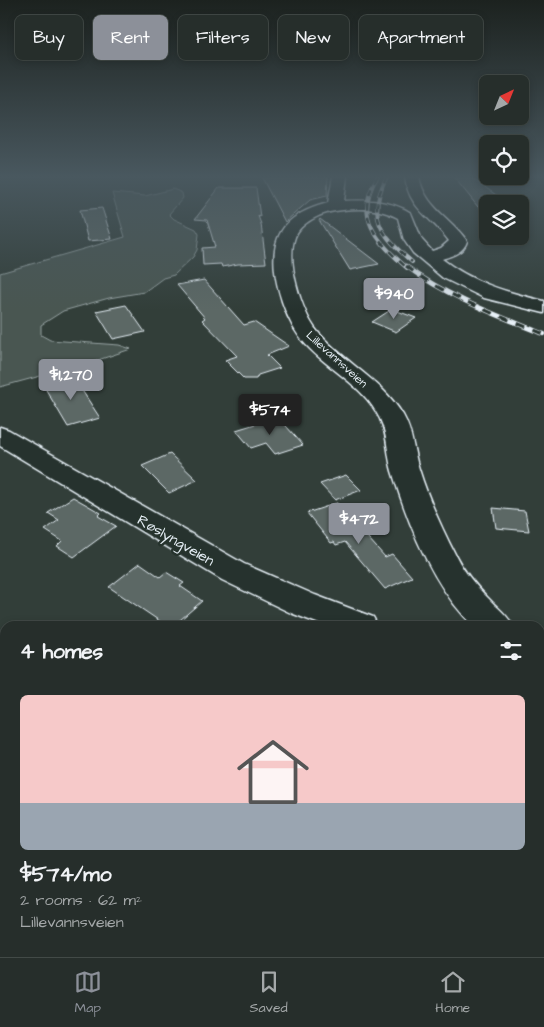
<!DOCTYPE html>
<meta charset="utf-8">
<style>
:root{--surface:#262e2b;--page:#2e3633;--text:#f1f3f6;--muted:#a4a8a9;--line:#424a47;--accent:#8c9099}
body{margin:0;font-family:"Architects Daughter",sans-serif;background:var(--page);color:var(--text);height:100vh;display:flex;flex-direction:column;font-size:19px;white-space:nowrap}
*{box-sizing:border-box;margin:0}
p{font-size:16px;color:var(--muted)}
.icon{flex:none;width:28px;height:28px;fill:none;stroke:currentColor;stroke-width:2;stroke-linecap:round;stroke-linejoin:round}
.map{position:relative;flex:1;overflow:hidden}
.side{position:absolute;left:0px;top:621px;width:545px;height:336px;display:flex;flex-direction:column;background:var(--surface);border-radius:15px 15px 0 0;box-shadow:0 2px 8px #0003,0 0 0 1px var(--line)}
.side>*{flex:none}
.hud{position:absolute;left:15px;top:15px;width:515px;height:45px;display:flex;gap:10px}
.needle{width:32px;rotate:43deg}
.tools{position:absolute;left:479px;top:75px;display:grid;gap:10px}
.tools a{display:grid;place-items:center;width:50px;height:50px;border-radius:8px;background:var(--surface);box-shadow:0 2px 8px #0003,0 0 0 1px var(--line);font-size:25px}
.price{position:absolute;translate:-50% -42px;padding:0 11px;border-radius:5px;background:var(--accent);color:#fff;font-size:16px;line-height:32px;filter:drop-shadow(0 1px 2px #0008)}
.price::after{content:'';position:absolute;left:50%;top:30px;width:15px;height:11px;margin-left:-8px;background:inherit;clip-path:polygon(0 0,100% 0,50% 100%)}
.price.on{background:#222;color:#fff}
ul{padding:0;list-style:none}
li{display:grid;align-content:center;gap:10px;height:265px;padding:0 20px}
li+li{border-top:1px solid var(--line)}
li span{display:grid;place-items:center;height:155px;border-radius:8px;color:#555}
li>.icon{margin-inline-start:auto}
span .icon{width:90px;height:90px;fill:#fffc;stroke-width:1}
li b{font-size:21px}
h2{display:flex;justify-content:space-between;align-items:center;height:60px;padding:0 20px;font-size:21px}
.tag{padding:0 18px;border-radius:8px;background:var(--surface);box-shadow:0 2px 8px #0003,0 0 0 1px var(--line);font-size:18px;line-height:45px}
.tag.on{background:var(--accent);color:#fff}
.menu{display:flex;justify-content:space-around;align-items:center;height:70px;border-top:1px solid var(--line);background:var(--surface);font-size:14px;color:var(--muted)}
.menu a{display:grid;justify-items:center;gap:2px}
.menu .on{color:var(--accent)}
.map>svg:first-child{display:block}
.green{fill:#495651;stroke:#98a4a4}
.building{fill:#5c6865;stroke:#e8f1f8}
.lines{fill:none;stroke-linecap:round;stroke-linejoin:round}
.minor-casing{stroke:#e8f1f8;stroke-width:3}
.minor{fill:#26332d;fill-rule:evenodd}
.rail-far1-casing{stroke:#e8f1f8;stroke-width:4}
.rail-casing{stroke:#e8f1f8;stroke-width:4.5}
.rail-far1{stroke:#26332d;stroke-width:2.5;stroke-dasharray:7;stroke-linecap:butt}
.rail{stroke:#26332d;stroke-width:3;stroke-dasharray:9;stroke-linecap:butt}
.labels{text-anchor:middle;stroke-width:5;stroke-linejoin:round;paint-order:stroke}
.far-street-label{font-size:12px;fill:#e8f1f8;stroke:#26332d}
.street-label{font-size:15px;fill:#e8f1f8;stroke:#26332d}
</style>
<div class="map">
<svg width="544" height="957" viewBox="0 0 544 957">
<rect width="100%" height="100%" fill="#323e39"/>
<filter id="ink" filterUnits="userSpaceOnUse"><feTurbulence type="fractalNoise" baseFrequency=".02" numOctaves="2"/><feDisplacementMap in="SourceGraphic" scale="10" xChannelSelector="R" yChannelSelector="G"/><feConvolveMatrix kernelMatrix="1 2 1 2 8 2 1 2 1" color-interpolation-filters="sRGB"/></filter>
<g filter="url(#ink)">
<!-- green -->
<path class="green" d="M173 189 182 193 183 198 169 214 174 219 196 229 199 234 197 250 193 257 174 275 163 278 144 292 109 298 63 311 41 325V335L50 340 119 345 131 349 92 362 0 387V273L125 237 112 193 145 196Z"/>
<!-- building -->
<path class="building" d="M261 176H328L327 196 310 200 285 222Z
M453 176H469L509 204H488V207H478Z
M219 188H256L260 217 258 216 261 224 266 263 238 264 222 267 221 264 203 265 202 248 215 247 207 220 195 219Z
M102 208 112 239 88 241 80 210Z
M320 219 379 264 350 270 319 220Z
M204 280 244 325 254 322 289 346 267 355 280 368 258 375 256 379H244L225 360 237 356 202 320 205 318 177 285Z
M126 305 145 332 113 339 96 311Z
M392 309 416 318 396 332 372 322Z
M72 375 100 418 68 427 42 383Z
M278 417 303 445 275 454 266 443 251 448 236 430Z
M170 454 197 480 169 493 142 466Z
M346 475 361 490 335 500 320 484Z
M73 497 101 513 98 516 116 526 74 557 57 546 62 541 45 530 59 520 48 513Z
M337 503 385 557 392 554 412 577 385 589 345 542 336 545 334 542 331 543 307 513Z
M493 508 525 511 529 531 496 528Z
M140 563 160 577 166 572 184 583 180 586 202 601 173 626H167L109 587Z"/>
<g class="lines">
<!-- minor casing -->
<g class="minor-casing">
<path id="minor" d="M333 176H347L344 201C367 200 391 200 411 213L422 240 432 251 441 248 449 241C432 217 408 209 405 176H419C424 207 450 217 467 241 464 252 452 256 442 259 473 283 506 292 544 301V313L484 298 443 278 413 253 404 240 398 218C380 207 355 208 335 211 321 213 300 223 295 237 286 261 301 311 317 331 343 362 381 379 403 415 413 432 413 451 419 469 428 498 442 529 456 556 464 572 476 586 488 598 497 608 507 614 513 626H474C433 588 408 524 392 471 387 454 388 435 380 419 364 384 324 368 301 339 283 315 264 260 281 232 291 215 310 208 328 203Z
M0 427 9 430 244 564 315 595 373 617 378 626H325L291 613 222 580 0 446Z
M540 641 544 642V672L540 670Z"/>
</g>
<!-- minor -->
<use href="#minor" class="minor"/>
<!-- rail-far1 casing -->
<g class="rail-far1-casing">
<path id="rail-far1" d="M378 176C352 216 377 241 407 268
M387 176C366 217 380 234 412 262"/>
</g>
<!-- rail casing -->
<g class="rail-casing">
<path id="rail" d="M406 266C447 297 497 315 544 334"/>
</g>
<!-- rail-far1 -->
<use href="#rail-far1" class="rail-far1"/>
<!-- rail -->
<use href="#rail" class="rail"/>
</g>
</g>
<!-- sky -->
<linearGradient id="sky" x2="0" y2="1"><stop stop-color="#1c221f"/><stop offset="0.57" stop-color="#49585f"/><stop offset="1" stop-color="#49585f" stop-opacity="0"/></linearGradient>
<rect width="544" height="310" fill="url(#sky)"/>
<g class="labels">
<!-- far-street labels -->
<g class="far-street-label">
<text transform="translate(337 359) rotate(42)" y="4">Lillevannsveien</text>
</g>
<!-- street labels -->
<g class="street-label">
<text transform="translate(176 540) rotate(30)" y="5">Røslyngveien</text>
</g>
</g>
</svg>
<div class="tools">
<a><svg class="needle" viewBox="-14 -14 28 28"><path d="M0-13l5 13h-10z" fill="#e53935"/><path d="M0 13l5-13h-10z" fill="#a4a8a9"/></svg></a>
<a><svg class="icon" aria-label="locate" viewBox="0 0 24 24"><circle cx="12" cy="12" r="6"/><path d="M12 2v4M12 18v4M2 12h4M18 12h4"/></svg></a>
<a><svg class="icon" aria-label="layers" viewBox="0 0 24 24"><path d="M12 4l9 5-9 5-9-5zM3 14l9 5 9-5"/></svg></a>
</div>
<b class="price" style="left:394px;top:320px">$940</b>
<b class="price" style="left:71px;top:401px">$1,270</b>
<b class="price on" style="left:270px;top:436px">$574</b>
<b class="price" style="left:359px;top:545px">$472</b>
<div class="hud">
<a class="tag">Buy</a>
<a class="tag on">Rent</a>
<a class="tag">Filters</a>
<a class="tag">New</a>
<a class="tag">Apartment</a>
</div>
<section class="side">
<h2>4 homes<svg class="icon" aria-label="filters" viewBox="0 0 24 24"><path d="M4 7h16M4 17h16"/><circle cx="9" cy="7" r="2"/><circle cx="15" cy="17" r="2"/></svg></h2>
<ul>
<li><span style="background:linear-gradient(#f6c9c9 70%,#9aa5b1 0)"><svg class="icon" aria-label="home" viewBox="0 0 24 24"><path d="M3 11l9-7 9 7M6 9v11h12V9"/></svg></span><div><b>$574/mo</b><p>2 rooms · 62 m²</p><p>Lillevannsveien</p></div></li>
</ul>
</section>
</div>
<nav class="menu">
<a class="on"><svg class="icon" aria-label="map" viewBox="0 0 24 24"><path d="M3 6l6-2 6 2 6-2v14l-6 2-6-2-6 2zM9 4v14M15 6v14"/></svg>Map</a>
<a><svg class="icon" aria-label="saved" viewBox="0 0 24 24"><path d="M7 4h10v16l-5-4-5 4z"/></svg>Saved</a>
<a><svg class="icon" aria-label="home" viewBox="0 0 24 24"><path d="M3 11l9-7 9 7M6 9v11h12V9"/></svg>Home</a>
</nav>
